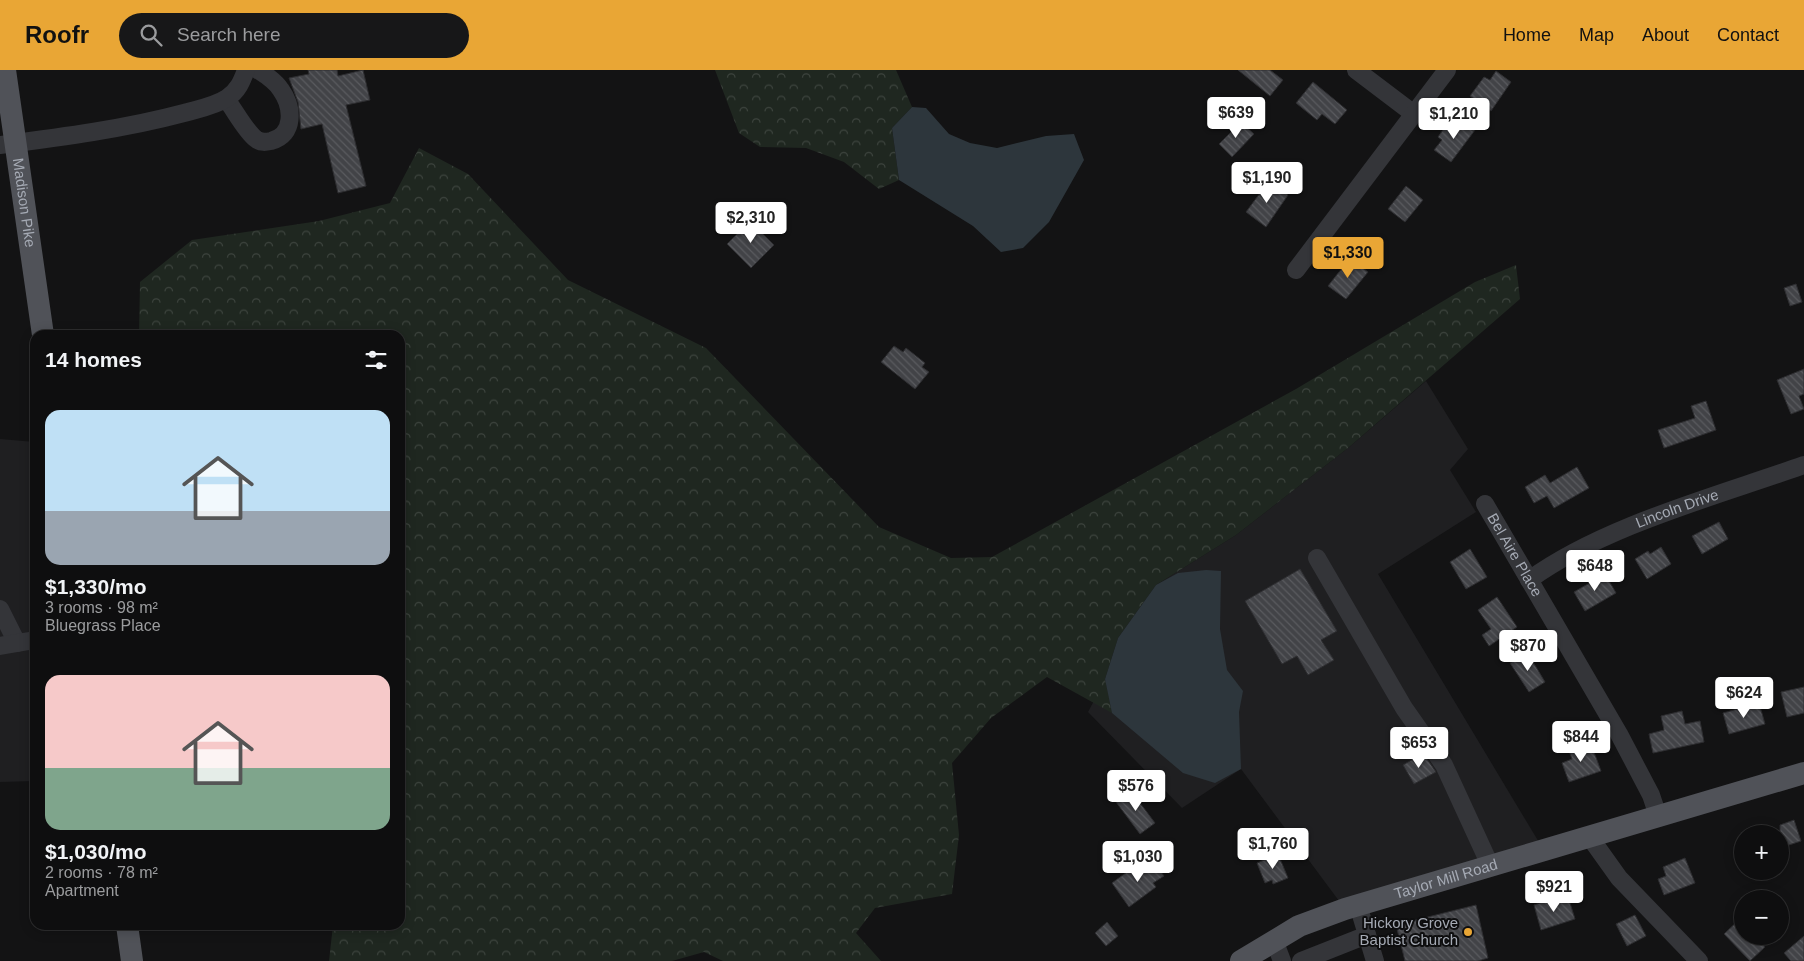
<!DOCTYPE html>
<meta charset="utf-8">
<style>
:root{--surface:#0e0e0f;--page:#171718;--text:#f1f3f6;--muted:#9b9c9e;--line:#2e2e2f;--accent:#e9a635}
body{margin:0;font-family:Arial,sans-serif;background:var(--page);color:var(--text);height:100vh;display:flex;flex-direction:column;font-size:19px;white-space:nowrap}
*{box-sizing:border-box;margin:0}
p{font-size:16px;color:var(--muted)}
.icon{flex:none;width:28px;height:28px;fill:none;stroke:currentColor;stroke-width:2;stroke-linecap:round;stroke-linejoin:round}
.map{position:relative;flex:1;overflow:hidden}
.panel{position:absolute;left:30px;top:260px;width:375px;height:600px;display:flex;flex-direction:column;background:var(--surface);border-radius:15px;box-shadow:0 2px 12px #0003,0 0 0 1px var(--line)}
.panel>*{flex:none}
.controls{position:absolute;left:1734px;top:755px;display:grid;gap:10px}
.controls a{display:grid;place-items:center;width:55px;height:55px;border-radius:50%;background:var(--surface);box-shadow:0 2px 12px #0003,0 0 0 1px var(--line);font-size:25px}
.price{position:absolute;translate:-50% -42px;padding:0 11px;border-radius:5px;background:#fff;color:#222;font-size:16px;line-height:32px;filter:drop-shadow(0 1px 2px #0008)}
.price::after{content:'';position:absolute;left:50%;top:30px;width:15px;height:11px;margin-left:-8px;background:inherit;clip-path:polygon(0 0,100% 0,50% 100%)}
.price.selected{background:var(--accent);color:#111}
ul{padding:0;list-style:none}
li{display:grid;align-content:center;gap:10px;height:265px;padding:0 15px}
li span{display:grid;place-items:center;height:155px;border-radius:15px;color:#555}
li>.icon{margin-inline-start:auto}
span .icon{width:90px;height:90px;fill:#fffc;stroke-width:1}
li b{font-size:21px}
h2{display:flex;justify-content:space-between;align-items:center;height:60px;padding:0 15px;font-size:21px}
header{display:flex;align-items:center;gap:30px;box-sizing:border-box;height:70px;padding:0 25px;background:var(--accent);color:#111}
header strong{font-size:24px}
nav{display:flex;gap:28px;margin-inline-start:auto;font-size:18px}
.search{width:350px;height:45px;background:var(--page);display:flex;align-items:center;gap:12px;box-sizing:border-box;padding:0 18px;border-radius:28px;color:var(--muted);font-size:19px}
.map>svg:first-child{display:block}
.built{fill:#1f1f21}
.forest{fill:url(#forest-crowns)}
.water{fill:#2d363c}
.building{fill:url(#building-back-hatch);stroke:#2d2d30}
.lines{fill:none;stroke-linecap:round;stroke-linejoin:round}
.minor{stroke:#343539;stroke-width:18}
.major{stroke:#505258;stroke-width:22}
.poi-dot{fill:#e9a635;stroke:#0e0e0f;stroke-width:2}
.labels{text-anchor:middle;stroke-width:4;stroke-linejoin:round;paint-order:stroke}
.street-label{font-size:15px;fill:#a5aab4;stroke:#0e0e0f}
.poi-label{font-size:15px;fill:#a5aab4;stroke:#0e0e0f;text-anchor:end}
</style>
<header>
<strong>Roofr</strong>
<div class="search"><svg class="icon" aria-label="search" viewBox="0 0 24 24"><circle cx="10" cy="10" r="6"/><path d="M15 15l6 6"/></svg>Search here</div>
<nav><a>Home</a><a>Map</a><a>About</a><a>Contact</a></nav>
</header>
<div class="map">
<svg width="1804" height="891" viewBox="0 0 1804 891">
<defs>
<pattern id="forest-crowns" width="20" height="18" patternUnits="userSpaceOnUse" patternTransform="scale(1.25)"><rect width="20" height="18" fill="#1f2720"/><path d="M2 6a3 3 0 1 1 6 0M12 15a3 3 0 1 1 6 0" fill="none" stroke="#3d443e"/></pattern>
<pattern id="building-back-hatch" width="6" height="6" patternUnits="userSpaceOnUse" patternTransform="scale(1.25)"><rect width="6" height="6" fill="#424347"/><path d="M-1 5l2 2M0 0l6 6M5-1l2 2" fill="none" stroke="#5a5b5f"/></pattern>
</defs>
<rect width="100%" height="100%" fill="#131314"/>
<!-- built -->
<path class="built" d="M1426 311 1468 379 1450 400 1476 442 1378 504 1543 779 1345 839 1241 699 1182 738 1088 642 1156 515 1236 465 1348 378Z
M0 369 35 372V711L0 712Z"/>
<!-- forest -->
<path class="forest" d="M715 0H896L912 37 892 58 899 110 879 119 844 92 806 78 760 77 739 63Z
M419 78 468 104 568 210 706 278 879 457 951 488 992 487 1296 319 1475 212 1516 195 1520 229 1348 378 1236 465 1156 515 1118 568 1105 609 1112 643 1047 607 991 648 952 693 959 765 952 824 875 838 856 863 881 891H723L704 882 672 891H329L333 855H400V265H139L140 212 192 170 319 151 390 133Z"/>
<!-- water -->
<path class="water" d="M912 37 926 38 949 64 970 73 997 78 1046 66 1074 64 1084 90 1049 152 1023 178 1001 182 973 156 899 110 892 58Z
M1206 500 1221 501 1220 559 1227 600 1243 621 1239 642 1241 699 1215 713 1183 703 1112 643 1105 609 1118 568 1156 515 1178 503Z"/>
<!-- building -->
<path class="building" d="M308 0H337L338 6 363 0 370 30 346 35 366 116 338 123 322 54 301 59 298 32 289 8 309 4Z
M1238 0H1270L1283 10 1270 26Z
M1496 1 1511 12 1491 41 1470 26 1484 7 1490 10Z
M1313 12 1347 40 1335 54 1322 44 1317 50 1296 33Z
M1459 49 1475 60 1451 92 1434 80 1442 70 1438 67 1445 57 1450 61Z
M1241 52 1254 64 1232 87 1219 74Z
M1269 111 1288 125 1266 157 1246 142Z
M1406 116 1423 130 1405 152 1388 139Z
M750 151 774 175 751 198 727 174Z
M1350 188 1368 202 1346 229 1328 216Z
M1796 214 1802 232 1790 236 1784 218Z
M894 276 903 282 906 278 925 293 922 297 929 302 915 319 881 292Z
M1804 299V324L1799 326 1804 339 1791 344 1777 310Z
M1706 331 1716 360 1664 378 1658 360 1695 348 1691 336Z
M1577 397 1589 418 1554 438 1547 426 1534 433 1525 417 1545 405 1550 413Z
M1719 452 1728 469 1702 484 1692 466Z
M1661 477 1671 494 1647 509 1635 489 1648 481 1650 484Z
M1470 479 1487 507 1466 519 1450 492Z
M1300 499 1337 561 1321 570 1334 590 1308 605 1297 586 1282 594 1245 531Z
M1605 504 1616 523 1585 541 1574 522Z
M1497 527 1517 557 1489 576 1482 565 1491 559 1478 540Z
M1527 582 1545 612 1529 622 1510 593Z
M1804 617V643L1787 647 1781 622Z
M1759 633 1765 654 1729 664 1723 643Z
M1682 641 1685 654 1700 651 1704 672 1653 683 1649 664 1664 660 1661 646Z
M1591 674 1601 701 1569 712 1562 693 1572 689 1569 681Z
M1423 683 1436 702 1414 714 1403 695Z
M1131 721 1155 753 1140 764 1116 732Z
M1794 750 1801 771 1780 778V755Z
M1278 784 1288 808 1273 814 1272 810 1265 813 1257 793Z
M1685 788 1695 813 1664 825 1658 809 1666 806 1663 797Z
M1153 791 1164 806 1153 813 1156 817 1129 837 1112 813 1131 799 1134 804Z
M1554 828 1556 834 1569 830 1575 849 1541 860 1534 835Z
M1476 835 1488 888 1478 891H1405L1396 855Z
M1635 845 1646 866 1627 876 1616 854Z
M1742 847V866H1755L1765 877 1750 891 1724 864Z
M1107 852 1118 866 1106 876 1095 863Z
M1804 866V891H1791L1784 883Z"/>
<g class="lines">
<!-- minor -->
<g class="minor">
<path d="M1356 0 1414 44"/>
<path d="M226 29C234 39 246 62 256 69 261 73 266 72 271 71 295 65 293 37 281 20 276 12 266 5 258 0"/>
<path d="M0 75C62 67 124 59 184 43 198 39 215 36 227 28 238 21 242 11 246 0"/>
<path d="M1296 200 1447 0"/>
<path id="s1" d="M1485 434 1619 664 1651 725 1658 746"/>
<path d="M1317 488 1404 638 1444 695 1490 795"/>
<path id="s2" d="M1529 510C1603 456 1717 426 1804 395"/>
<path d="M0 539 17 573"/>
<path d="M0 576 35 570"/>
<path d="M1589 766 1619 808 1699 891"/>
<path d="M1358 835 1375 891"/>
<path d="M1274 870 1282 891"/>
<path d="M1301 891 1367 865"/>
</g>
<!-- major -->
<g class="major">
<path id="s3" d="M5 0 43 265"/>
<path d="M127 855 132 891"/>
<path id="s4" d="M1241 891 1299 856 1345 839 1804 703"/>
</g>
</g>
<!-- markers -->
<circle class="poi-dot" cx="1468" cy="862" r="5"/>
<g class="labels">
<!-- street labels -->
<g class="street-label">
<text dy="5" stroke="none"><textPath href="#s3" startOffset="134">Madison Pike</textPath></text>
<text dy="5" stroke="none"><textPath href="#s2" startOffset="165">Lincoln Drive</textPath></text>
<text dy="5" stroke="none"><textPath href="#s1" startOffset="59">Bel Aire Place</textPath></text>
<text dy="5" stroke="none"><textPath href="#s4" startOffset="222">Taylor Mill Road</textPath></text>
</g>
<!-- poi labels -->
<g class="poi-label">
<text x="1458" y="858">Hickory Grove<tspan x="1458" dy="17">Baptist Church</tspan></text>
</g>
</g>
</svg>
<div class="controls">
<a>+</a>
<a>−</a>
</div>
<b class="price" style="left:1236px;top:69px">$639</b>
<b class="price" style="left:1454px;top:70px">$1,210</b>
<b class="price" style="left:1267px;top:134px">$1,190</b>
<b class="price" style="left:751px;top:174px">$2,310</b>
<b class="price selected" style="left:1348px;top:209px">$1,330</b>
<b class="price" style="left:1595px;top:522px">$648</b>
<b class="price" style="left:1528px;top:602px">$870</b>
<b class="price" style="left:1744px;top:649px">$624</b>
<b class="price" style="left:1581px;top:693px">$844</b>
<b class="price" style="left:1419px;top:699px">$653</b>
<b class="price" style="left:1136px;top:742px">$576</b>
<b class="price" style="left:1273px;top:800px">$1,760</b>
<b class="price" style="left:1138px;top:813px">$1,030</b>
<b class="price" style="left:1554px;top:843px">$921</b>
<section class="panel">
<h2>14 homes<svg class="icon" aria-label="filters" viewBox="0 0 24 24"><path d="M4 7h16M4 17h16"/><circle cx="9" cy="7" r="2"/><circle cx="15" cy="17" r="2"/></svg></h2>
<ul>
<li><span style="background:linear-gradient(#bfe0f5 65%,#9aa5b1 0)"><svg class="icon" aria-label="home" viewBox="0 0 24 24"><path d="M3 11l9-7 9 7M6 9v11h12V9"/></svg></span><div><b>$1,330/mo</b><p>3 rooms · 98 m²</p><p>Bluegrass Place</p></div></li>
<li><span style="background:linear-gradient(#f6c9c9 60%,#7fa58c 0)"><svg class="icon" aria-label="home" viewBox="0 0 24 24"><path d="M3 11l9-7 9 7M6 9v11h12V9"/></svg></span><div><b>$1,030/mo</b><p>2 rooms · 78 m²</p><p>Apartment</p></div></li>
</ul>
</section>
</div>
